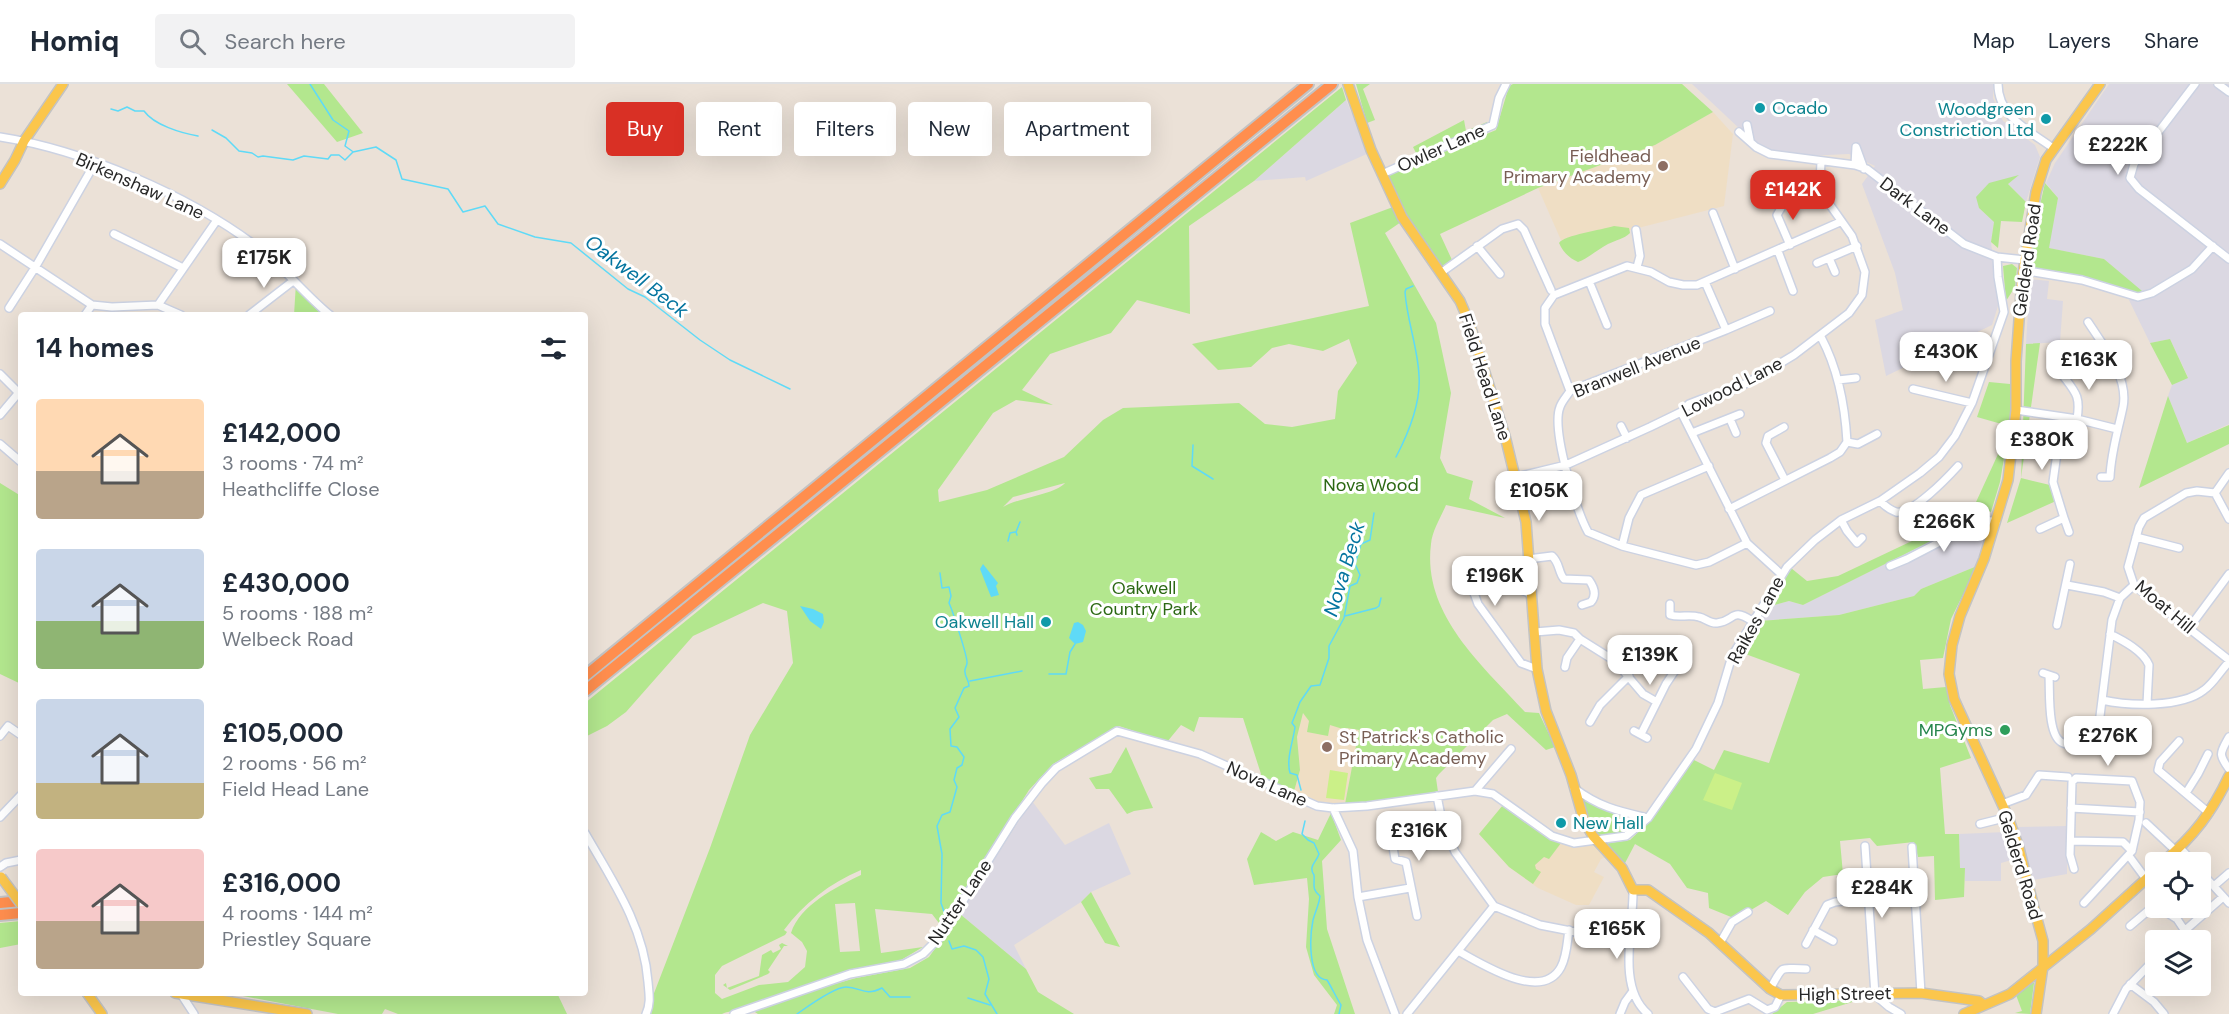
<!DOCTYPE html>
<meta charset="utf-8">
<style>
:root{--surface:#fff;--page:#f2f2f3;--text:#1f2937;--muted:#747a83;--line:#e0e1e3;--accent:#d93025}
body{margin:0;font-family:"DM Sans",sans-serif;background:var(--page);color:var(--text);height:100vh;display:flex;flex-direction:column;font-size:22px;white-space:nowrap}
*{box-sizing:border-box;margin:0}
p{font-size:20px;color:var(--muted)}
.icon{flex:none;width:33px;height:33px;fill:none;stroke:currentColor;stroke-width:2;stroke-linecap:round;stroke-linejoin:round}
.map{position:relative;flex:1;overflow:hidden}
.drawer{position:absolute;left:18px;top:228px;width:570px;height:684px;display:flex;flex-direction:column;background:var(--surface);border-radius:6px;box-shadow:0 6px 24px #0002}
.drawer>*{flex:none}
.hud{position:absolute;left:606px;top:18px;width:570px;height:54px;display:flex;gap:12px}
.controls{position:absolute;left:2145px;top:768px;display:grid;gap:12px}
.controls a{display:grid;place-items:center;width:66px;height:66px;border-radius:6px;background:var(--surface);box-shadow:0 6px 24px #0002;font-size:30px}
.price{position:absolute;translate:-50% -51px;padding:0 14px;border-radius:12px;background:#fff;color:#222;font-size:20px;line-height:39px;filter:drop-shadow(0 2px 3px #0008)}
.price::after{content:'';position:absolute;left:50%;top:36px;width:18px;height:14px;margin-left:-9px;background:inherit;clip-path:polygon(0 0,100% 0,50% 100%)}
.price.active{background:var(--accent);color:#fff}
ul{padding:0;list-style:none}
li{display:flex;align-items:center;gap:18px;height:150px;padding:0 18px}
li span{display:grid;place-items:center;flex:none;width:168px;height:120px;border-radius:6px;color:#555}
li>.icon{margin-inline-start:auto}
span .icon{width:72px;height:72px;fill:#fffc;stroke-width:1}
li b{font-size:26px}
h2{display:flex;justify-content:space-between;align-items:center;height:72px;padding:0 18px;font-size:26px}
.tag{padding:0 21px;border-radius:6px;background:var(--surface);box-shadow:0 6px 24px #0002;font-size:21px;line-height:54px}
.tag.active{background:var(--accent);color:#fff}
header{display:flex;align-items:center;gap:36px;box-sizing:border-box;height:84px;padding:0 30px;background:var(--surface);border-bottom:2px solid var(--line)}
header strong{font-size:28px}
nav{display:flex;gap:33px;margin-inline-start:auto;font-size:21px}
.search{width:420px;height:54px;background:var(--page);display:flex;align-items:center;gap:15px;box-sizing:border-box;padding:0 21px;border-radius:6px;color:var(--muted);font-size:22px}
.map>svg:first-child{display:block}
.industrial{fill:#dbd8e2}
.education{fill:#efdec4}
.green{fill:#b3e78e;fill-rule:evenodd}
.pitch{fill:#cbf088}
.water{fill:#5fdaf7}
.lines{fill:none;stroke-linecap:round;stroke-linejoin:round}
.stream{stroke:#5fdaf7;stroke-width:1.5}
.minor-casing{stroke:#ccd2e2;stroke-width:10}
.major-casing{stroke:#c3c3c3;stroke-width:12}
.highway-casing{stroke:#c3c3c3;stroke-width:14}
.minor{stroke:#fff;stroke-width:7}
.major{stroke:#fbc64c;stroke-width:9}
.highway{stroke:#ff8e4e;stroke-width:10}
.major-bridge-casing{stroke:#c3c3c3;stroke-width:12;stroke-linecap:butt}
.major-bridge{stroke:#fbc64c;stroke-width:9}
.culture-dot{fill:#0f9aa8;stroke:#fff;stroke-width:2}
.education-dot{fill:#8d6e63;stroke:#fff;stroke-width:2}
.leisure-dot{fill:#2e9e5b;stroke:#fff;stroke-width:2}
.labels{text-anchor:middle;stroke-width:6;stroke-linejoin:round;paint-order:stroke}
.culture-label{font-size:18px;fill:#0d838f;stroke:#fff;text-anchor:start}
.street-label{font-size:18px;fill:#272727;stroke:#fff}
.education-label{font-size:18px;fill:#785e54;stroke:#fff;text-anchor:end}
.park-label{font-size:18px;fill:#2b6813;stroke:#fff}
.leisure-label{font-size:18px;fill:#27864d;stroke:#fff;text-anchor:end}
.water-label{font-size:20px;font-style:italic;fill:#03749f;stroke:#fff}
</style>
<header>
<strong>Homiq</strong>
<div class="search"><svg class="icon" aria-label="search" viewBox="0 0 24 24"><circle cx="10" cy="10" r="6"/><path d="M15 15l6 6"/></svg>Search here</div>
<nav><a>Map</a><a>Layers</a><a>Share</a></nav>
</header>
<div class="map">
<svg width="2229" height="930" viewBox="0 0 2229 930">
<rect width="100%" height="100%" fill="#ebe1d7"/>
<!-- industrial -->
<path class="industrial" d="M1692 0H1993V14L2003 37 2035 61 2040 73 2026 118 2008 100 2017 92 1979 124 1994 138 1991 158 1998 222 1992 241 1886 292 1875 236 1903 226 1895 189 1862 100 1875 82 1849 70 1805 72 1773 67 1757 59 1741 46Z
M2109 0H2229V340L2187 359 2168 312 2172 301 2188 293 2170 255 2150 259 2129 216 2147 212 2104 175 2048 164 2058 114 2046 99 2055 79Z
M1346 16 1369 69 1306 97 1305 93 1254 97Z
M2030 195 2049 197 2047 215 2063 217 2060 258 2026 260Z
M1981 436 1991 440 1977 482 1921 505 1914 512 1839 531 1759 537 1767 523 1789 517 1803 521 1946 449Z
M1032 717 1065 761 1109 739 1131 790 1091 808 1081 818 1014 861 1026 885 960 830Z
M2067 742V790L2033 796 2017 743Z
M2006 748 2015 775 2001 779V797H1965V784H1960L1959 750Z"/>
<!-- education -->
<path class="education" d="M1713 28 1733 50 1724 122 1564 163 1538 104 1655 61Z
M1309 605 1366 613 1345 720 1320 719 1293 711 1300 686 1297 653Z
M1503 721 1552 756 1574 763 1596 760 1606 773 1601 775 1594 788 1604 793 1589 821H1576L1538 804 1509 783 1479 750Z"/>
<!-- green -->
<path class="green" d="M287 0H324L363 49 337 58Z
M1356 0H1370L1363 5 1375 36 1367 39Z
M1513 0H1682L1713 28 1655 61 1538 104 1440 150 1452 176 1442 183 1405 132 1387 92 1496 46 1509 2Z
M1342 3 1346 16 1254 97 1189 142 1190 230 1137 216 1111 249 1050 270 1022 306 1053 321 1016 316 993 329 938 406 939 418 987 406 1064 373 1103 336 1123 324 1239 319 1265 340 1292 343 1335 335 1338 307 1357 279 1349 255 1323 267 1289 260 1272 264 1251 283 1218 286 1192 260 1369 222 1350 139 1393 123 1401 138 1385 149 1436 239 1451 309 1440 374 1447 389 1473 397 1469 415 1505 434 1446 421C1441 433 1432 447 1431 460 1422 530 1482 581 1525 628L1539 629 1555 663 1546 666 1507 630 1493 636 1439 690 1436 694 1438 708 1376 718 1345 720 1359 646 1347 644 1346 646 1330 641 1328 652 1307 648 1309 637 1303 629 1297 653 1300 686 1293 711 1260 694 1261 690 1243 634 1199 633 1194 648 1181 641 1167 658 1119 642 1053 680 1029 706 942 843 932 830 875 825 881 869 923 863 901 876 827 894 828 902 856 894 910 884 929 873 960 830 1026 885 1038 908 1074 930H758C749 923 732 926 722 930H646L710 764 750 651 793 579 787 527 763 519 693 552 626 628 607 642 585 653V619ZM1065 399C1054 411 1020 413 1003 423L1013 413ZM861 786V791C836 803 800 821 791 849L802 858 807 867 805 883 788 898 759 901 722 915 715 909V891L722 882 785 851 787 848 784 846C803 820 830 799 861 786ZM855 819 860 867 840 868 835 820Z
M1464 36 1466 47 1487 38V41L1417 71 1413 63Z
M2019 91 2008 100 2026 118 2022 138 2001 137 1998 164 1991 158 1994 138 1979 124 1976 113 1989 99Z
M2045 99 2058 114 2049 164 2104 175 2148 212 2138 210 2084 193 2030 185 2035 143Z
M1614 142 1629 144 1630 149C1624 155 1616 156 1608 160 1598 165 1589 174 1578 178 1569 174 1563 168 1559 159 1564 151 1602 146 1614 142Z
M2012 180 2017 184 2015 203 2006 217 2003 182Z
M296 199 328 231H294Z
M2170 255 2188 294 2172 301 2150 259Z
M2040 259 2021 394 2050 401 2056 417 2007 439 2021 394 2026 260Z
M1989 298 2010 300V339L2000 398 1991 428 1982 425 1955 445 1803 521 1789 517 1767 523 1791 484 1807 497 1838 492 1971 429 1999 368 2005 341 1977 333Z
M2168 312 2187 359 2229 341V360L2139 404Z
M0 399 21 412V600L0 590Z
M1977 482 1951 535 1943 574 1920 576 1923 605 1946 603 1950 621 1971 674 1940 684 1945 750H1959L1960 784H1965L1964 813 1935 816 1934 772 1918 773 1914 758 1877 762 1870 754 1840 757 1843 790 1823 793 1805 808 1788 831 1766 817 1736 835 1709 824 1708 809 1687 804 1670 780 1635 760 1624 781 1603 760 1630 756 1651 736 1692 675 1714 686 1724 666 1769 679 1800 590 1740 568 1759 537 1839 531 1914 512 1921 505Z
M1126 663 1153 724 1134 727 1127 730 1109 705H1096L1089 694 1111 689Z
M1577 709 1593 721 1641 735 1625 748 1596 754Z
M1503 721 1552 756 1561 759 1549 775 1544 773 1535 781 1536 785 1541 788 1533 800 1509 783 1479 750Z
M1331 729 1341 756 1322 777 1327 845 1355 930H1334L1337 921 1314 891 1306 863 1309 815 1307 794 1254 801 1247 775 1261 748 1276 757 1293 748 1318 756Z
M1091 808 1120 863 1105 859 1081 818Z
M21 837V860L0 864V839Z
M782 859 788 862H784L768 886 770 888 768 890 730 906 723 901 726 899 727 904 759 892 762 871 771 866 773 869 781 865 779 861Z
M2033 899H2034L2030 930 2015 929 2022 927 2016 911Z
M227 909H557L567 930H398L385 925 382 930H338Z
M1859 916 1813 930H1772L1787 918Z"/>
<!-- pitch -->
<path class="pitch" d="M1330 686 1348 689 1344 716 1326 714Z
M1715 689 1742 699 1732 726 1703 716Z"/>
<!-- water -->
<path class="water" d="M983 480 998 499 996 502 999 511 991 513 980 485Z
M800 522 813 525 823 530 824 538 821 545 810 537Z
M1078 538 1083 541 1086 547 1083 558 1075 560 1069 554 1074 539Z"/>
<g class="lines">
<!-- stream -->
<path class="stream" d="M310 0 333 36 349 47 345 62 352 67
M111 25 118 27 127 23 135 27H144C154 41 181 49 198 52
M212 46 226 54 239 67 252 69 258 73 263 72 293 76 304 72 328 75 331 71H339L345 76 353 68
M353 68 376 63 396 76 402 95 448 105 463 128 485 122 498 140 535 153 571 159 628 205 645 213 700 256 730 276 790 305
M1193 361 1192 382 1213 395
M1396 373C1408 350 1421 319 1419 292 1418 264 1407 237 1405 208L1406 205 1413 202
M1017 451 1016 448 1020 438
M1008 457 1010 449 1015 448
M940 489 942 504 949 503 951 512 949 519C952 525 968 574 967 579 967 582 964 585 965 588 965 593 969 596 969 602L964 604 955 624 959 633 950 645 951 662 957 663 964 673 962 681 957 684 954 696 957 703 950 728 942 731 937 742 942 770 941 819 946 833
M1345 532 1376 524 1379 522 1381 514
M1049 590H1066L1070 568 1075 560
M970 597 1022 587
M1301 706 1297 691 1290 689C1286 675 1293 658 1295 643L1292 639 1300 618 1311 602 1320 601 1329 574V562L1344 534 1350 502 1357 499 1360 491 1355 480 1361 460 1370 456 1374 429
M1305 737 1302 750 1308 756 1314 759 1319 770C1316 779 1308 782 1314 791 1315 800 1311 805 1320 812 1319 821 1315 828 1313 836 1310 851 1307 895 1327 896 1332 904 1336 913 1341 921L1339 930
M949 857 952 865 964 862 976 866 983 873 989 895 985 910 997 930
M968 914 990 921
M797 930C807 923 834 903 846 903 861 903 864 913 882 904L890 913H910"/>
<!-- minor casing -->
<g class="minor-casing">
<path id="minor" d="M1998 0C1998 33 2030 47 2053 64
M2195 0 2134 80 2130 94 2139 105 2229 175
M2218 0 2229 8
M1747 41 1750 56
M1739 48 1756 63 1770 70 1855 81 1867 85 1964 160 1997 173 2025 176
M0 53C84 66 188 111 256 162 283 182 304 210 330 231
M1855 81 1856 63 1864 85
M1382 90 1493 41 1499 14 1506 0
M1788 112 1777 131 1790 161
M1713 129 1735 185
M1636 146 1640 172 1637 183
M114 150 183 184
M0 160 92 221 112 223 158 221 217 136
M1477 162 1500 190
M1778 167 1793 207
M1829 174 1835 188
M1817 179 1857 162
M1442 188 1502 145 1518 140 1524 146 1551 206
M2034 188 2082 196 2138 213 2152 209 2192 185 2213 162
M1589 197 1607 241
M1705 198 1726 246 1570 307C1567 312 1562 317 1560 323 1551 345 1576 427 1588 448L1622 462 1696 481 1709 478 1747 459
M158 221 181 231
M9 224 36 182 95 79
M85 231 92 221
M249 231 293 197
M2088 238C2103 261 2129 293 2123 323 2118 347 2111 368 2110 393H2101
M1726 246 1770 227
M2061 289C2075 308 2081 311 2077 335
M0 290 21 311
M1838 296 1856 294
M1913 305 1972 319
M1570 307 1545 240V224L1554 211 1627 182 1651 188 1669 198 1683 201H1697L1840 138
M2016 326 2077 335 2117 345
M1681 328 1747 459 1781 490
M0 331 21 306
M1730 335 1736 349
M1621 342 1627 354
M1784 343 1768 352 1766 359 1785 396
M1692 349 1740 330
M1847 358 1858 360 1877 350
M0 360 21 378
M1516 393 1566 381 1650 343 1681 328 1689 320 1702 315 1728 308 1749 298 1794 271 1849 229 1862 211 1865 188 1852 152 1823 111 1820 98 1821 78
M2215 409 2229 389
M1880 417C1884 421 1890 426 1896 428 1912 431 1948 393 1958 382
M1729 425 1830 374 1840 368 1847 358C1845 321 1838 285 1821 253
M2064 434 2069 448
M2229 435 2215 409 2197 407 2186 409 2144 434 2139 443 2128 483 2134 501 2229 576
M1841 436 1847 447 1857 459 1862 454
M2040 445 2064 434 2053 398 2062 333
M2136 453 2179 464
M1622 462 1629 434 1641 411 1709 382
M1528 475 1552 472C1560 479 1558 488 1564 495L1589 496C1594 503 1597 511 1591 518L1582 521
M1890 482 1907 475 1959 448 1974 437 1980 435 1996 438
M2067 501 2104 508 2120 514
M1532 511 1490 490 1474 487 1471 501 1478 520 1521 579 1537 585
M1670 520V531C1680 534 1689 530 1699 533 1705 534 1710 540 1717 539 1735 537 1731 523 1752 537
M2057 541 2070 480
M2189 544 2229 490
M1535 548 1559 546 1574 549 1580 555 1615 577 1643 610 1657 618
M2110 550C2124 557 2143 567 2149 581L2147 620
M1615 577 1634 560
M1565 583 1567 574 1580 555
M2043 589 2055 593
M2049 592C2050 608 2047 653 2063 659 2073 663 2085 663 2096 664L2112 536 2120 514 2134 501
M2102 616C2129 622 2181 624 2204 606 2214 599 2220 587 2229 578
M1590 638 1600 621 1629 592
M1634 647 1647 654
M1641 650 1666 600 1686 570
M0 652 8 642 21 651
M2229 653C2220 669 2218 670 2229 685
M2179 657 2160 678 2158 686 2209 729
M2096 664 2134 666
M1574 704C1599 723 1618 727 1648 734
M1475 707 1511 665
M2186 709 2198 690 2208 670
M1437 712 1442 737 1455 768 1494 822 1540 841 1586 850 1630 854
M2002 720 2026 711 2039 691 2068 693
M1333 724 1353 767 1358 813 1367 856 1395 930
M2071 724 2140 728
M0 733 21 711
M2146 739 2176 767
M1980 740 2008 733
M585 749C612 796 644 842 648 898 649 910 651 919 646 930
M2071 757 2123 758 2132 767
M1865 762 1875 911 1889 923 1901 930
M1393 763 1395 775 1406 778 1417 832
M1912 763 1921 909
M2180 764 2193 778
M2129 772 2146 795
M0 783 6 779 21 776
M2074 785 2070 771 2072 698 2076 694 2132 697 2140 718 2139 736 2132 767 2084 819
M2200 787 2229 819
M2214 802 2229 789
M1633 806C1634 842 1616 903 1648 930
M1358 813 1410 804
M2160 824 2177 835 2185 847
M2130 842 2156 820
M1813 846 1833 857
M2174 856 2223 813
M1720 859 1732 838 1748 828
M1806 860 1827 821 1835 818 1868 814
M1458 867C1482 880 1542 919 1561 883 1567 872 1567 858 1569 846
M1683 893 1708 925 1715 928 1749 915 1767 926 1775 923 1781 911
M2130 900 2154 918 2164 930
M1770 905C1785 879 1778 885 1806 885
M181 910 194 930
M734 930 850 890 904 880 923 870 941 852 1015 734 1042 699 1056 684 1117 647 1200 670 1317 722 1333 724 1367 722 1475 707 1493 710 1552 752 1574 759 1626 752 1648 734 1696 665 1718 619 1732 572 1787 483 1815 456 1841 436 1880 417 1920 389 1939 373 1955 352 1972 319 2004 228 1998 193 1997 173
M1407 930 1494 822
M1620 930 1625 918 1633 907
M2113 930 2126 905 2156 874"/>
</g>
<!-- major casing -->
<g class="major-casing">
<path id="major" d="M1348 0 1371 66 1402 133 1460 217 1469 238 1505 352 1526 438 1537 585 1546 627 1571 691 1584 737 1593 752 1622 784 1633 806H1648L1709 849 1770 905 1781 911 1921 909 1979 917 1984 921
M0 100 15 76 24 57 63 0
M2163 778C2194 752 2212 728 2229 692
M87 909 102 930
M175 909 307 930
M1964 930 2010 910 2091 845 2156 786
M2036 930 2043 882V857L2034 824 2019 764 2008 733 1954 615 1949 590 1952 561 1960 532 1984 475 2008 396 2016 326V277L2022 195 2036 108 2046 76 2100 0"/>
</g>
<!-- highway casing -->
<g class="highway-casing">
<path id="highway" d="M585 592 1308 0
M585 607 1332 0
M0 819 21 817
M0 831 21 829"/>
</g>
<!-- minor -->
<use href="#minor" class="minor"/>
<!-- major -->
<use href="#major" class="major"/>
<!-- highway -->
<use href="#highway" class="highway"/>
<!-- major-bridge casing -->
<g class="major-bridge-casing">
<path id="major-bridge" d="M1 793 21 820"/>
</g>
<!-- major-bridge -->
<use href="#major-bridge" class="major-bridge"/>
</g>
<!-- markers -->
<g class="culture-dot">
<circle cx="1760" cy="24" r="6"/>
<circle cx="2046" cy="35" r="6"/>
<circle cx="1046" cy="538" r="6"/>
<circle cx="1561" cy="739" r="6"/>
</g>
<g class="education-dot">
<circle cx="1663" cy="82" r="6"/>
<circle cx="1327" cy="663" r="6"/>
</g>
<circle class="leisure-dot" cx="2005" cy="646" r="6"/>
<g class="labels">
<!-- culture labels -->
<g class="culture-label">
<text x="1772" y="30">Ocado</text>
<text x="2034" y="31" text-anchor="end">Woodgreen<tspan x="2034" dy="21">Constriction Ltd</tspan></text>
<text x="1034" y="544" text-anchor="end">Oakwell Hall</text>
<text x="1573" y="745">New Hall</text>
</g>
<!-- street labels -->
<g class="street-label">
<text transform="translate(1441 64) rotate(-24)" y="6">Owler Lane</text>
<text transform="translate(140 102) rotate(24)" y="6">Birkenshaw Lane</text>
<text transform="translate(1915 122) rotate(37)" y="6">Dark Lane</text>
<text transform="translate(2027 176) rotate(-82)" y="6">Gelderd Road</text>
<text transform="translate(1637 283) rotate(-22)" y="6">Branwell Avenue</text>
<text transform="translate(1485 293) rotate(72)" y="6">Field Head Lane</text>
<text transform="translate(1732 303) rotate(-27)" y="6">Lowood Lane</text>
<text transform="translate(2165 523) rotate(40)" y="6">Moat Hill</text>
<text transform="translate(1756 536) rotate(-61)" y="6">Raikes Lane</text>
<text transform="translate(1267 700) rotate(24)" y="6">Nova Lane</text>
<text transform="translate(2020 781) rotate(73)" y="6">Gelderd Road</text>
<text transform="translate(960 818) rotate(-56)" y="6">Nutter Lane</text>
<text transform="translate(1845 910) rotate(-1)" y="6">High Street</text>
</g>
<!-- education labels -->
<g class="education-label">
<text x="1651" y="78">Fieldhead<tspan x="1651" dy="21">Primary Academy</tspan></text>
<text x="1339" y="659" text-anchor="start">St Patrick's Catholic<tspan x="1339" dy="21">Primary Academy</tspan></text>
</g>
<!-- park labels -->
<g class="park-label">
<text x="1371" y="407">Nova Wood</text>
<text x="1144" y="510">Oakwell<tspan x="1144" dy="21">Country Park</tspan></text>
</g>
<!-- leisure labels -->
<g class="leisure-label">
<text x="1993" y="652">MPGyms</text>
</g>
<!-- water labels -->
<g class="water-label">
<text transform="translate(637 192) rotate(37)" y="7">Oakwell Beck</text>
<text transform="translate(1344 485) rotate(-73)" y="7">Nova Beck</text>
</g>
</g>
</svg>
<div class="controls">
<a><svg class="icon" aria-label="locate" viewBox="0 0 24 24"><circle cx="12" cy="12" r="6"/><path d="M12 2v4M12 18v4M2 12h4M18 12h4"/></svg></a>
<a><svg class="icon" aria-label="layers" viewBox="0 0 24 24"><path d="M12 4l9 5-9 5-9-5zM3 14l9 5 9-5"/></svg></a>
</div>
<b class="price" style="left:2118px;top:92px">£222K</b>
<b class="price active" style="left:1793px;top:137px">£142K</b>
<b class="price" style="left:264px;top:205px">£175K</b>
<b class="price" style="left:1946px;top:299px">£430K</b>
<b class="price" style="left:2089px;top:307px">£163K</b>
<b class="price" style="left:2042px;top:387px">£380K</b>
<b class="price" style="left:1539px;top:438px">£105K</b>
<b class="price" style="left:1944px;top:469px">£266K</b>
<b class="price" style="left:1495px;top:523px">£196K</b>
<b class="price" style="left:1650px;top:602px">£139K</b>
<b class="price" style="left:2108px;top:683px">£276K</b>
<b class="price" style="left:1419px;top:778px">£316K</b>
<b class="price" style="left:1882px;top:835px">£284K</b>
<b class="price" style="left:1617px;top:876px">£165K</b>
<div class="hud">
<a class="tag active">Buy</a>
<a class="tag">Rent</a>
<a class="tag">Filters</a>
<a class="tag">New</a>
<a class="tag">Apartment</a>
</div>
<section class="drawer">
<h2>14 homes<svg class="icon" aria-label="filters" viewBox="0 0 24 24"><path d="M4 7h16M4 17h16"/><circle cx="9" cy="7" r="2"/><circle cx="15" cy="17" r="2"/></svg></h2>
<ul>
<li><span style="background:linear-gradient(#ffd9b3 60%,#b9a48a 0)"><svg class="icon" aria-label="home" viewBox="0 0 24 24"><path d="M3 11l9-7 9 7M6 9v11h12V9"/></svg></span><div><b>£142,000</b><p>3 rooms · 74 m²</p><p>Heathcliffe Close</p></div></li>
<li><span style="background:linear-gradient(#c9d6e8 60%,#8fb573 0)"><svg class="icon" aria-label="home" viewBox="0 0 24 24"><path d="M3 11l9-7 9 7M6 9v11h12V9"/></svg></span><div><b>£430,000</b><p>5 rooms · 188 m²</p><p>Welbeck Road</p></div></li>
<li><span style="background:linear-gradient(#c9d6e8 70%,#c2b280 0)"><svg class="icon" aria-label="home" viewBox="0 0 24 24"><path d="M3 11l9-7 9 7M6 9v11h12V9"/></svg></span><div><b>£105,000</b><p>2 rooms · 56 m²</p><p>Field Head Lane</p></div></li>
<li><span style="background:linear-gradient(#f6c9c9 60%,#b9a48a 0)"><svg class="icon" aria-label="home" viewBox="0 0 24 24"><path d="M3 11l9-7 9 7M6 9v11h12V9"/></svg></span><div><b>£316,000</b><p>4 rooms · 144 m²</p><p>Priestley Square</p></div></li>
</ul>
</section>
</div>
